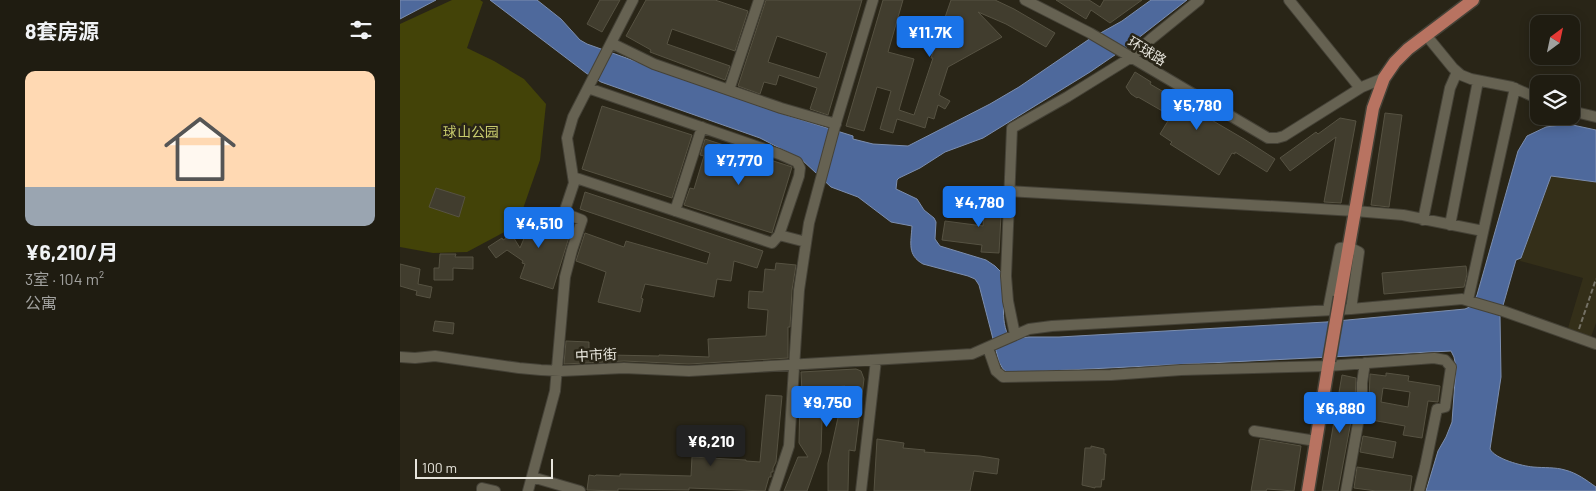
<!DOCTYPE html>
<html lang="zh">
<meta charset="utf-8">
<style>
:root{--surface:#1f1c11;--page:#27251a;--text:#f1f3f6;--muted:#a1a19f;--line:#3c3a31;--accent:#1a73e8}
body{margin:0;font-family:Barlow,"Noto Sans SC",sans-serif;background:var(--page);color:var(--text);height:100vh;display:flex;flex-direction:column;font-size:19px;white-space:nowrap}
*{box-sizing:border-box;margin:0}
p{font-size:16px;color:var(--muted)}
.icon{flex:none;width:28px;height:28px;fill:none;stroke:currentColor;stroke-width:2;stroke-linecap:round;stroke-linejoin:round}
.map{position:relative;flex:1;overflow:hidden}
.drawer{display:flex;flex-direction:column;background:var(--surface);width:400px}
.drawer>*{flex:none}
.needle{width:32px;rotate:33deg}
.buttons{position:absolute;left:1130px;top:15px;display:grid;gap:10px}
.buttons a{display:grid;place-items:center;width:50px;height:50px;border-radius:10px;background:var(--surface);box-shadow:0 2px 12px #0003,0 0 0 1px var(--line);font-size:25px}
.scale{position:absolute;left:15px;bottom:12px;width:138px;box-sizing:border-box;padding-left:5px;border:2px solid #e7e5dc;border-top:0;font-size:14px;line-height:18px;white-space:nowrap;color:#e7e5dc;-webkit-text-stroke:4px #292517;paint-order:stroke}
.price{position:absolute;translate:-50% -42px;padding:0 11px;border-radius:5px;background:var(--accent);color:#fff;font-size:16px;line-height:32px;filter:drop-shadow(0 1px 2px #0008)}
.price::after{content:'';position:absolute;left:50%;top:30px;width:15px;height:11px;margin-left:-8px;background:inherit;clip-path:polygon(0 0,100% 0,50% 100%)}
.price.selected{background:#222;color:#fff}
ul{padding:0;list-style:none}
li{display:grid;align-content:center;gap:10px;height:265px;padding:0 25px}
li+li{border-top:1px solid var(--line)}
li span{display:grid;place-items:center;height:155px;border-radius:10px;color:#555}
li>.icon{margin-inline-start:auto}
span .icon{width:90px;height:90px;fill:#fffc;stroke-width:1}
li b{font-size:21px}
h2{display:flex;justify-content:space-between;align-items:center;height:60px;padding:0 25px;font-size:21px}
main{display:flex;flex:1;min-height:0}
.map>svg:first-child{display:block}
.built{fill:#342f19}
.green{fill:#434308}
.water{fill:#4e699c;stroke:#7c8eaf}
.building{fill:#413d2e;stroke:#565242;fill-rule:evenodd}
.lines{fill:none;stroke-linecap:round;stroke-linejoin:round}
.minor-casing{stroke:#454237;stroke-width:12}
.major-casing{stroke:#454237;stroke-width:15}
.path{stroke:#747165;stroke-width:2;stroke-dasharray:5 2.5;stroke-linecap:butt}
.minor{stroke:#666252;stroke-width:10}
.major{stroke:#b87361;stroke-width:12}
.major-bridge-casing{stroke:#454237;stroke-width:15;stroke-linecap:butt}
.major-bridge{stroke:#b87361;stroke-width:12}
.labels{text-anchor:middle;stroke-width:5;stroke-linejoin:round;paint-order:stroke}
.street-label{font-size:14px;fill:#e7e5dc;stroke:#292517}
.park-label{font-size:14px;fill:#c7ca6c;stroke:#292517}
</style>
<main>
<section class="drawer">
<h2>8套房源<svg class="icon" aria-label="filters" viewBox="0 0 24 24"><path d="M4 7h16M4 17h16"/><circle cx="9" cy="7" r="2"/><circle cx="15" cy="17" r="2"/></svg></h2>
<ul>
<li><span style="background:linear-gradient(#ffd9b3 75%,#9aa5b1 0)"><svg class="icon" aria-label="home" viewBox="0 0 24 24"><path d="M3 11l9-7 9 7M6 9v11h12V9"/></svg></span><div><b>¥6,210/月</b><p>3室 · 104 m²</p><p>公寓</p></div></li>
</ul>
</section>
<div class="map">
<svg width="1196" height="491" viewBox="0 0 1196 491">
<rect width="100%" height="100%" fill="#292517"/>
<!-- built -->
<path class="built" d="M1151 176 1196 182V323L1191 337 1168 328 1183 278 1120 261Z"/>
<!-- green -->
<path class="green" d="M52 0H80L83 2 67 48 94 61 124 79 146 104 140 160 118 223 110 229 67 252 33 253 0 247V24Z"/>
<!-- water -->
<path class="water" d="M0 0H36L0 19Z
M90 0H137L161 19 180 40 187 44 389 116 453 136V139L473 144 508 146 590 104 619 87 688 40 722 21 751 0H787L728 46 690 72 583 138 545 152 520 168 499 178 497 180 496 189 517 199 524 210 534 218 536 222 535 239 540 246 586 260 595 266 603 274C607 295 598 319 610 339L629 337H659L926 322 1065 309 1072 306 1077 295 1118 151 1127 136 1146 127 1168 124 1196 130V182L1151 176 1121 258 1116 260 1100 316 1101 377 1090 449C1095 459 1122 466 1133 467 1144 468 1155 467 1165 470 1177 473 1186 480 1196 487V491H1026L1038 451 1046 437 1052 422 1056 367 1054 357 1051 351 608 373 603 369 599 362 579 285 575 279 568 276 523 264C507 255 511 243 512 226L491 222 458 197 431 187 401 159 360 138 201 82 186 73Z"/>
<!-- building -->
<path class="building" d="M200 0H220L202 32 187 24Z
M246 0H315L348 11 335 51 272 29 267 44 330 66 325 80 250 52 251 50 226 36Z
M366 0H462L428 115 410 109 417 88 379 75 376 85 364 82 360 94 338 86ZM377 36 427 53 419 78 368 62Z
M483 0H503L488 52 514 59 499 110 514 115 533 58H531L551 0H595L614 9 655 33 646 47 606 24 578 12 602 37 548 67 539 95 550 101 545 109 538 105 534 119 528 117 525 128 497 119 493 133 480 129 491 91 477 87 464 131 446 126Z
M656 0H689L700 7 704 0H742L710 23 691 10 686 19Z
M735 72 751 82 750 84 844 139 875 159 867 172 835 152V154L832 153 819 175 770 144 772 142 760 134 771 116 738 97 737 98 731 94 726 87Z
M202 106 292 135 272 198 182 169Z
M985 113 1002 115 989 207 971 205Z
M940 118 956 121 941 203 924 202 936 137 890 171 880 158 916 132 918 134Z
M305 139 392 167 372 233 284 205 290 188 294 189 304 156 300 155Z
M36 188 65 197 59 217 29 207Z
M185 192 363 251 357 268 334 261 331 281 317 279 314 297 245 284 241 298 243 299 240 312 198 302 206 272 176 261 185 233 224 247 226 241 307 264 310 253 180 209Z
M585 195 602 196 599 253 581 252 582 245 542 240 545 221 583 226Z
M136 210 173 224 153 289 120 278 125 264 122 263 123 261 107 250 96 258 88 247 102 238 103 240 112 235 120 248Z
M40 254H56L55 257H73V269L53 268V280H34V268H39Z
M376 263 396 265 392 290 390 327H388V358L289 364 224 361 164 364 166 341 189 342V352H210V355L259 356V355L309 357 308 339 366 336 368 310 348 308 349 291 363 292 365 269 375 270Z
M0 264 20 269 18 284 32 287 30 298 16 295 17 291 0 286Z
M1066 266 1067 274 1064 287 984 294 982 273Z
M35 321 54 323 53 334 33 331Z
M456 369 461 371 464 379 455 451 449 450 448 491H428V463L445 386 423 388 421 452 407 491H384L398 457H408L399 443 400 392H402L401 372Z
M986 373 1009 376 1008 381 1040 386 1038 402 1028 401 1022 438 1003 435 1005 426 966 419 969 402 970 374 986 376ZM983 388 1010 392 1008 407 981 402Z
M942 375 956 378 955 400 938 491H922Z
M366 395 382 396 376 462 373 468V472H371V477H369L365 491 289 488V490L218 489V491L187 490 189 475 195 476 196 475 220 476V474L291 476 292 457 346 460V461L360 462Z
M963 436 996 442 993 458 960 452Z
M477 439 504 443 503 448 525 450 524 452 580 456 599 459 597 474 574 471 570 491H474Z
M860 439 901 446 894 491 867 489 866 491H851Z
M691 446 704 449V454H706L704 480 702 479 701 487H695V488L682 485 685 448H691Z
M957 467 1012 476 1010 491H976L954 488Z"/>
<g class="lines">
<!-- minor casing -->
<g class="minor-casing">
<path id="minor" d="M625 0 690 33 868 138H877L884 136 962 87 984 78
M889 0 960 88
M1026 35 1053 68 1061 75 1071 79 1112 87 1139 99
M211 43 254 64 381 108 436 124
M329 90 359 0
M1171 111 1196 117
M173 177 372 243 379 235 399 176 400 168 397 162 379 154 188 88
M609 191 955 211 1003 215 1083 231
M275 211 302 127
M1023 220 1050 88 1057 72
M1050 225 1078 81
M379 235 406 242
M1068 300 1115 88
M928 310 940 248 949 247 959 252 951 309
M615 335 608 301 606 276 612 128 667 97 730 58 751 39 799 0
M588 348 596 371 603 377 711 375 781 370 928 366 1034 358 1045 360 1051 367 1045 407 1037 409 1025 467 1019 491
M0 357 15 358 35 356 119 368 141 370 161 371 224 368 289 371 572 354 629 329 652 326 951 309 1062 299 1103 311 1196 344
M854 431 916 441
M132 477 180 491
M82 491V488L95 491
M128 491 155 391 165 277 172 250 182 220 164 213 174 183 167 138 173 117 233 0
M374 491 389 446 399 290 409 223 435 126 473 0
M461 491 476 360
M946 491 962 401V383L965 363"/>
</g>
<!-- major casing -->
<g class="major-casing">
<path id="major" d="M940 297 973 108 984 78 995 62 1008 49 1073 0
M908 491 929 361"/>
</g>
<!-- path -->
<path class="path" d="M1179 329 1196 279"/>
<!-- minor -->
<use href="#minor" class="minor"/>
<!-- major -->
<use href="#major" class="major"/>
<!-- major-bridge casing -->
<g class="major-bridge-casing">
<path id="major-bridge" d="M929 361 940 297"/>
</g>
<!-- major-bridge -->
<use href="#major-bridge" class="major-bridge"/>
</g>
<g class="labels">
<!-- street labels -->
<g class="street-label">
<text transform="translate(747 51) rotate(31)" y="5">环球路</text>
<text transform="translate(196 355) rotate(-3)" y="5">中市街</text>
</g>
<!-- park labels -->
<g class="park-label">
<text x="71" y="137">球山公园</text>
</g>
</g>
</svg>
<div class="buttons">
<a><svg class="needle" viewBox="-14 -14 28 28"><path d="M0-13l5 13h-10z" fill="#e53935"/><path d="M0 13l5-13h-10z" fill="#a1a19f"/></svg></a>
<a><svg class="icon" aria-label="layers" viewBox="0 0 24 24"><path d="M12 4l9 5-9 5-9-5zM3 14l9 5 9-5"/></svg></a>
</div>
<div class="scale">100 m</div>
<b class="price" style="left:530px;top:58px">¥11.7K</b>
<b class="price" style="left:797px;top:131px">¥5,780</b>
<b class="price" style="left:339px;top:186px">¥7,770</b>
<b class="price" style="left:579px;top:228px">¥4,780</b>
<b class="price" style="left:139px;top:249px">¥4,510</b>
<b class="price" style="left:427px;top:428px">¥9,750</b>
<b class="price" style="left:940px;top:434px">¥6,880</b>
<b class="price selected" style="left:311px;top:467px">¥6,210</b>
</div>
</main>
